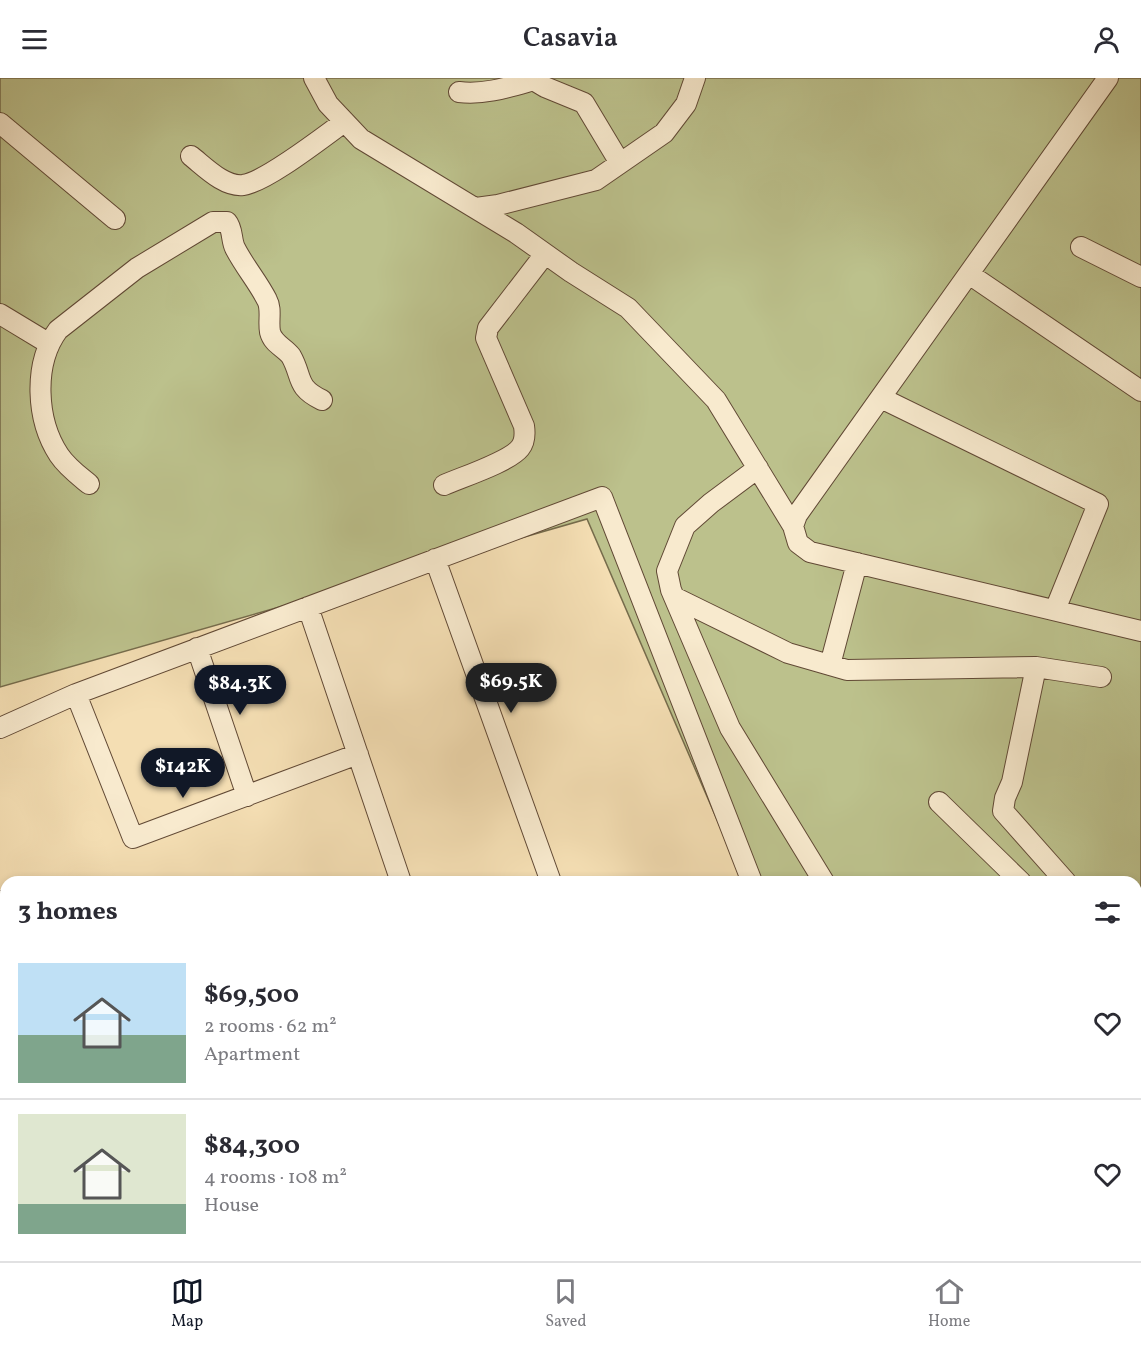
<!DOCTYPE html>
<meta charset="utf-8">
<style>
:root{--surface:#fff;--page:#f7f7f7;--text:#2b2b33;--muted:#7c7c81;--line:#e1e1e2;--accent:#111827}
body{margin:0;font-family:Vollkorn,serif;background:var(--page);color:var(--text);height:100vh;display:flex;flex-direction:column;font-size:22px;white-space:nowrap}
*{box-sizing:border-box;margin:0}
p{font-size:20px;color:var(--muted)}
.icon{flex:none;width:33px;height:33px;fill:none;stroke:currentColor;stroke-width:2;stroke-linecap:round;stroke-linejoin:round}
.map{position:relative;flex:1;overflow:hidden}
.side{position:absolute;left:0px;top:798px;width:1142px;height:386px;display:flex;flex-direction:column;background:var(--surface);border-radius:18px 18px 0 0;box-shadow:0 3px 9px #0003}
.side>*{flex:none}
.price{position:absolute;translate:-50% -51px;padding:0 14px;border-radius:21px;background:var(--accent);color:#fff;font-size:20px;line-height:39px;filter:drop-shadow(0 2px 3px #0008)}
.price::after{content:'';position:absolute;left:50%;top:36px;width:18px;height:14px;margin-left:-9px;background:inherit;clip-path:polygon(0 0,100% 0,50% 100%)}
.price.selected{background:#222;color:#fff}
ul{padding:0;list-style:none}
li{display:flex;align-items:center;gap:18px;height:150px;padding:0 18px}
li+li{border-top:2px solid var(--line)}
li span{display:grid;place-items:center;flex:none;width:168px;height:120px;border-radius:0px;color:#555}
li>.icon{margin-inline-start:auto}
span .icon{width:72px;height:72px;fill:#fffc;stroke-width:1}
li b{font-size:26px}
h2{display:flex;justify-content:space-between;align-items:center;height:72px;padding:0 18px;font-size:26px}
header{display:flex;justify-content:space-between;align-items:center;height:78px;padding:0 18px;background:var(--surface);font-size:27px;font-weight:600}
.tab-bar{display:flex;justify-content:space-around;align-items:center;height:84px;border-top:2px solid var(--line);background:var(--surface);font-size:16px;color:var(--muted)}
.tab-bar a{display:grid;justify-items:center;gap:3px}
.tab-bar .selected{color:var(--accent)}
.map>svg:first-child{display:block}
.green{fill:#bcc18c;stroke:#766c4c;stroke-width:1.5}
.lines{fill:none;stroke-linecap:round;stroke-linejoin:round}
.stream{stroke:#737972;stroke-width:7}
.minor-casing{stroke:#614935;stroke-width:22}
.tertiary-casing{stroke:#614935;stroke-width:26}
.minor{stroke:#f8eace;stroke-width:20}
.tertiary{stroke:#f8eace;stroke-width:24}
</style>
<header><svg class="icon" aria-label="menu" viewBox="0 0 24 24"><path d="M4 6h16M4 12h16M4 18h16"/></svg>Casavia<svg class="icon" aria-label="person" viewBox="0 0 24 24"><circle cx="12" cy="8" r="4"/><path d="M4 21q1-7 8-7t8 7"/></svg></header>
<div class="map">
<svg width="1141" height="1183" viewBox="0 0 1141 1183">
<rect width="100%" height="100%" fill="#f4deb3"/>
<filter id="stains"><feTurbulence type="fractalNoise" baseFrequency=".00333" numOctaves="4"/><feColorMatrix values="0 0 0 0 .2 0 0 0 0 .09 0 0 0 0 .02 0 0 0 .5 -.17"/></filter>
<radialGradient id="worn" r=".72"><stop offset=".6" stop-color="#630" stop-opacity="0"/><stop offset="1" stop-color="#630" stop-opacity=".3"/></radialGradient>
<!-- green -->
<path class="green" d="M0 0H1141V831L1136 834V804H744L587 441 0 609Z"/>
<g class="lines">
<!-- stream -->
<path class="stream" d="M1136 1109 1141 1105
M1038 1183 1044 1178"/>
<!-- minor casing -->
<g class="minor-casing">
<path id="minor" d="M314 0 328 26 361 61 516 155 571 194 628 230 716 322 793 448
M530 0 545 9 584 25 620 85
M1108 0 797 437 793 448 798 465 810 474 1141 553
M459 14C485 17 509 9 534 2
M0 45 115 141
M191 78C205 89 224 109 243 107 266 104 323 59 344 44
M476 130 498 127 596 102 664 55 686 26 695 0
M1081 169 1141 199
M969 196 1141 313
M0 236 48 265
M881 320 1098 426 1055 532
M758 390 711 425 685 448 667 493 671 512 730 650 824 804
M89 406C78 397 67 389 59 377 36 342 33 286 58 252L137 190 213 144H227C233 151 231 162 235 170 244 188 258 204 267 222 272 231 268 243 270 254 273 266 284 269 291 278 303 299 295 309 322 322
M444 407C462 399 509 384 520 370 525 364 525 355 524 348L486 260 488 250 545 176
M435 481 551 804
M674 519 788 575 847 592 1036 589 1101 599
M308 529 401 804
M197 570 247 718
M830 587 857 485
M1036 589 1012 704 1005 720 1003 733 1066 804
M76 616 133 760 358 676
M0 650 76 616 602 419 752 804
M939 724 1021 804
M0 823 6 830
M1136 1053 1141 1065
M126 1178 129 1183
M441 1178 445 1183
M547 1178 550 1183
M732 1178 734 1183
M866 1178 869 1183
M65 1183 75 1178"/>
</g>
<!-- tertiary casing -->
<g class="tertiary-casing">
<path id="tertiary" d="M1136 859 1141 856
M397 1183 405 1178"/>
</g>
<!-- minor -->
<use href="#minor" class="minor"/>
<!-- tertiary -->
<use href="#tertiary" class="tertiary"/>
</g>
<rect width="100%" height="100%" filter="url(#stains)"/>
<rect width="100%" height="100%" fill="url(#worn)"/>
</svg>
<b class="price selected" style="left:511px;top:636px">$69.5K</b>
<b class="price" style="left:240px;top:638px">$84.3K</b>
<b class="price" style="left:183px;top:721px">$142K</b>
<section class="side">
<h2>3 homes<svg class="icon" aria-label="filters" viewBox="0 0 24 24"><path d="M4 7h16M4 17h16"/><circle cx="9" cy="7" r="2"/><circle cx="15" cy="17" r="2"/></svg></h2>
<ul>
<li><span style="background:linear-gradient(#bfe0f5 60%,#7fa58c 0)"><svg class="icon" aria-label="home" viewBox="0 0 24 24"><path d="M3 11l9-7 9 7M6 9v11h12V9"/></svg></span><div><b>$69,500</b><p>2 rooms · 62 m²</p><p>Apartment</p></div><svg class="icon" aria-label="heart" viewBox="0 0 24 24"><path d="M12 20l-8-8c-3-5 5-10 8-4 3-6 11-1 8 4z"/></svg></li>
<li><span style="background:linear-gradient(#dfe7d0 75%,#7fa58c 0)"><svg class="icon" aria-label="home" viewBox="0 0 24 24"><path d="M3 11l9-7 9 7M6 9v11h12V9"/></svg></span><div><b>$84,300</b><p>4 rooms · 108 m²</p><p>House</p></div><svg class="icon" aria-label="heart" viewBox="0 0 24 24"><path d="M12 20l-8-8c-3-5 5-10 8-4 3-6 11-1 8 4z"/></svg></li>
</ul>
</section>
</div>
<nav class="tab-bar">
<a class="selected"><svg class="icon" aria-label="map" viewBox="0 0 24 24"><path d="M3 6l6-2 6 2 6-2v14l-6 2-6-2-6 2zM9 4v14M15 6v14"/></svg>Map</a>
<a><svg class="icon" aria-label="saved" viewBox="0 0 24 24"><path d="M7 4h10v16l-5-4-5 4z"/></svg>Saved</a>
<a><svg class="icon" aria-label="home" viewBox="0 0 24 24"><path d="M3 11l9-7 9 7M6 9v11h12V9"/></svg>Home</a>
</nav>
